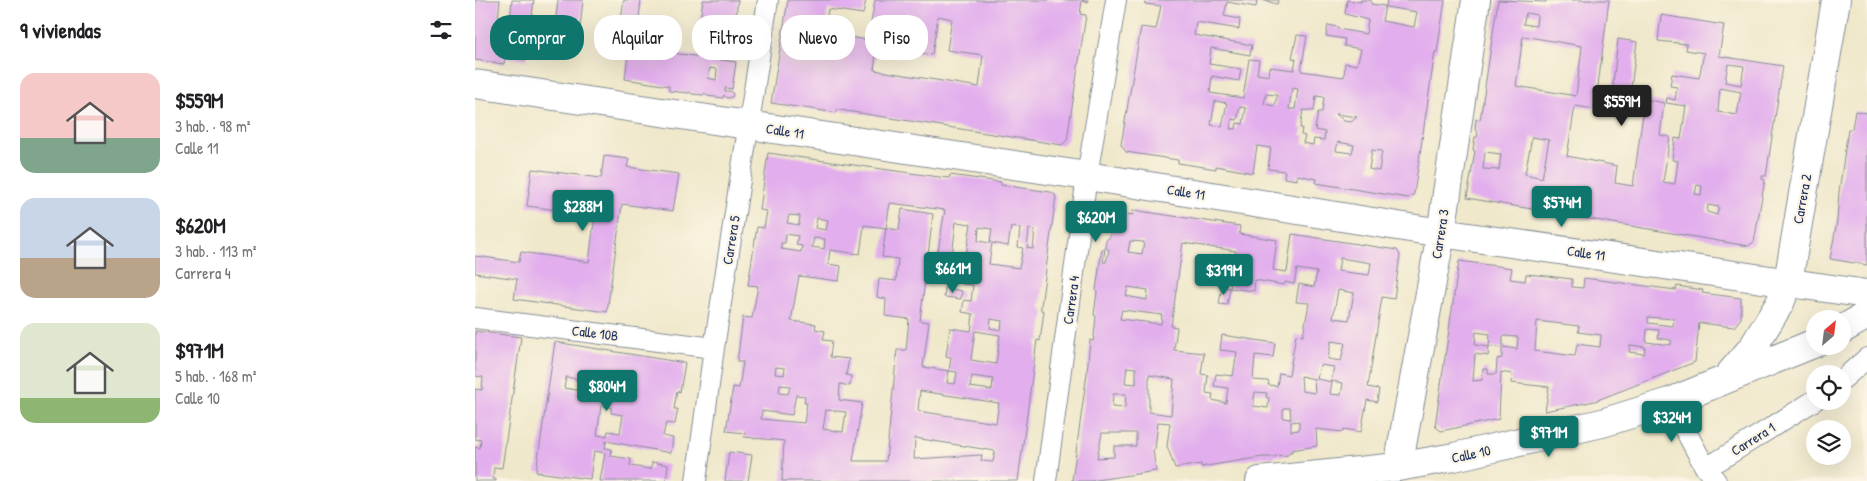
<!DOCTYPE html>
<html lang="es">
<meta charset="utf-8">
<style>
:root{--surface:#fff;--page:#f6f6f6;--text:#202124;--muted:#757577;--accent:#0f766e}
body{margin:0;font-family:"Patrick Hand",sans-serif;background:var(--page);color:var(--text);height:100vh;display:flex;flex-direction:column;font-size:19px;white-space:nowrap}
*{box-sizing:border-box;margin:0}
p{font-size:16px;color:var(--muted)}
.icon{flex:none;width:28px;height:28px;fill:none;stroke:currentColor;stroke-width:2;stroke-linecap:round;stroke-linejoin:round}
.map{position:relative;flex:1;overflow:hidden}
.panel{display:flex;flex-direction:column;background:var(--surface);width:475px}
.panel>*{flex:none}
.top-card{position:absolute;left:15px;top:15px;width:475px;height:45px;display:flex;gap:10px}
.needle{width:32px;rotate:28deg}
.fabs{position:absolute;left:1331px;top:310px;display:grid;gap:10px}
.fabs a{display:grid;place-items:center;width:45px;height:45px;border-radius:50%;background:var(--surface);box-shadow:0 5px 20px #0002;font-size:25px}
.price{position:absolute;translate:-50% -42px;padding:0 11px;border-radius:5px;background:var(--accent);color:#fff;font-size:16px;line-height:32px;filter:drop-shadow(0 1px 2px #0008)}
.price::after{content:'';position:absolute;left:50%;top:30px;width:15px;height:11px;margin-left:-8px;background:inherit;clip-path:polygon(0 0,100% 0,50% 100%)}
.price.current{background:#222;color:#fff}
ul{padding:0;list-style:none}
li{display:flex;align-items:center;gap:15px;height:125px;padding:0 20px}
li span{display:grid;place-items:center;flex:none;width:140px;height:100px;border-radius:15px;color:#555}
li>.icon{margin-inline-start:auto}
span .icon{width:60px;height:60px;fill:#fffc;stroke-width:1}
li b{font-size:21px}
h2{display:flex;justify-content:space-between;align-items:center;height:60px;padding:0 20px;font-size:21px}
.chip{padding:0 18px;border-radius:20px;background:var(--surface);box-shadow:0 5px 20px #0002;font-size:18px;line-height:45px}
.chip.current{background:var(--accent);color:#fff}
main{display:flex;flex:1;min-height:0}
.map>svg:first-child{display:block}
.building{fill:#e2aeed;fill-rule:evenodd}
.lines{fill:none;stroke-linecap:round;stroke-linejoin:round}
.minor-casing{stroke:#858c94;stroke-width:22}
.secondary-casing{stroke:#858c94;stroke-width:30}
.minor{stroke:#fff;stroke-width:20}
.secondary{stroke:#fff;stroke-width:28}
.labels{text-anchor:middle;stroke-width:4.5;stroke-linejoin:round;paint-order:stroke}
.street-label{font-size:14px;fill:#1b2f5e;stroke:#fcf5e5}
</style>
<main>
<section class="panel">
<h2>9 viviendas<svg class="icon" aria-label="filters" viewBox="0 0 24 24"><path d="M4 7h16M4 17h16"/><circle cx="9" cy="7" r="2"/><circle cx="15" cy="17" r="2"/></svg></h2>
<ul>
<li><span style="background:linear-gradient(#f6c9c9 65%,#7fa58c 0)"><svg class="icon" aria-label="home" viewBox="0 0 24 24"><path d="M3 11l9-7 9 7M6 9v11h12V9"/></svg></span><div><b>$559M</b><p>3 hab. · 98 m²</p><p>Calle 11</p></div></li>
<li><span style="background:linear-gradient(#c9d6e8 60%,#b9a48a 0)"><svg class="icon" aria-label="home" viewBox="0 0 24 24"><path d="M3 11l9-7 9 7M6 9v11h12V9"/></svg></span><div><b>$620M</b><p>3 hab. · 113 m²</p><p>Carrera 4</p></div></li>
<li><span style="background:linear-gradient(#dfe7d0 75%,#8fb573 0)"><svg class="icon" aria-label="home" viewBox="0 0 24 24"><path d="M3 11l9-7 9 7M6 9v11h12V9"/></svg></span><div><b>$971M</b><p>5 hab. · 168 m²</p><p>Calle 10</p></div></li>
</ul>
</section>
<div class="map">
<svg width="1392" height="481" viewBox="0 0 1392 481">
<rect width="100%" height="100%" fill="#fcf5e5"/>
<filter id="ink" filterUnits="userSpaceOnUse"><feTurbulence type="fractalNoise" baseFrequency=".02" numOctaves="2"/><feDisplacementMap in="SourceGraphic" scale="10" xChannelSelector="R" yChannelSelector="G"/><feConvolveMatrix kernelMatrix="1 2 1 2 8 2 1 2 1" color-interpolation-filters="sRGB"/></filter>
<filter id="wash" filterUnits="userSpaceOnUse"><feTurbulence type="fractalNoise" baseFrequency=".0096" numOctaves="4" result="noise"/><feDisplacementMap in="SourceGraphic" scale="20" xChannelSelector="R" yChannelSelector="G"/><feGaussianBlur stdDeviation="1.12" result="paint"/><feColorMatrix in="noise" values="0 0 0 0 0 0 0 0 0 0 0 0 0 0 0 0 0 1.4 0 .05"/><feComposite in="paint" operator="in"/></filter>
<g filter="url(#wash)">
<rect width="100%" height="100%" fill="#efe8cb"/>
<g id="blocks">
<!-- building -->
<path class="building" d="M0 0H25L23 19 35 21 37 0H59L51 60 30 57 29 64 0 60Z
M83 0H108L103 46 78 43Z
M149 0H166L163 27 174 28 173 37H171L170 54 180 55 181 47 199 50 198 53 261 62 257 89 250 88V91H256L258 94 257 97 252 98 249 95 248 98 232 96 230 93 228 95 217 94 215 92 213 93 194 91V86L150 79 153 54 141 51ZM235 68 242 69 241 80 233 78Z
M228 0H263L258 39 223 34Z
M313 0H391L388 14 353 9 349 33 393 40 400 0H613V2L607 1 605 14 611 15 592 140 587 145 365 110H362V113L296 103ZM463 16 477 19 472 50 508 55 504 87 399 70 402 47 457 55Z
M671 0H782L781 7 752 2 749 16 765 19 764 29 721 22 719 35 777 45 775 55 736 48 734 64 766 69 764 81 737 76 735 93 768 98 774 59 784 60 782 74 794 76 795 67 819 70 821 59 817 58 822 35 832 36 826 71 869 77 870 63 882 65 886 49 869 46 870 39 851 36 853 25 863 27V29L891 34 893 20 870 14 872 0 886 2V0H896V4L910 6 907 21 939 27 942 12 911 7 912 0H970L962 52H960L939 194 933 198 841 183 842 179 822 175V180L809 178 810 171 793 169 796 148 782 146 778 173 741 166V169L729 167 703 163V160L651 152 646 145 666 27 681 29 686 6 670 4ZM817 88 823 89 820 109H814ZM791 94 802 95 800 106 789 104ZM841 96 849 97 847 112H843L840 130 850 132 849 140 839 139 838 145 828 143 830 136 826 135 827 128H825L828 110 839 111ZM740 101 752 103 747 127 736 125ZM765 107 771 108 768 124 762 123 761 129H755L757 119 762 120ZM861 114 882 117 876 122 869 121ZM863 142 879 145 877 153 861 151ZM897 150 907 151 904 171 894 169Z
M787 0H803L802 4Z
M1023 0 1071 2V0H1134L1120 109 1100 106 1092 156 1142 166 1140 183 1158 186 1170 99 1189 103 1185 135 1195 137 1188 182 1200 184 1203 161 1197 160 1200 138 1206 139 1211 106 1191 103 1192 98 1200 100 1202 87 1195 86 1197 74 1224 78 1229 53 1211 50 1212 44 1183 41 1186 15 1249 25 1244 56 1308 66 1291 176H1287V179L1290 180 1279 242 1273 246 992 198 1000 151 998 150 1000 137H1002L1003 134 1000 129 1001 119 1005 120ZM1051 13 1062 15 1061 26 1048 24ZM1048 36 1107 46 1101 96 1041 86ZM1253 64 1269 66 1266 85 1250 82ZM1245 88 1266 92 1262 115 1243 112ZM1057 137 1074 140 1067 178 1050 174ZM1010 152 1026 154 1024 170 1008 169ZM1222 185 1227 186 1226 195 1220 194ZM1233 205 1244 207 1242 215 1232 212Z
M1143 39 1162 42 1155 96 1137 93Z
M1380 111 1392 113V265L1355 259 1362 221 1364 192 1373 129H1377Z
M293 153 464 177 474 178 475 175 526 182V185L576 192 581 196 566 306V310L569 311 565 341 562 340 543 481H307L309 441 269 437 270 433 251 431 258 387 264 388 268 362H262L268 317 277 318 283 286 273 285 282 227 289 228 292 211 285 210ZM415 203 470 210 461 263 476 265 481 222 496 224 489 267 481 266V276L487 277V284L498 285 496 301 489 300 487 312 498 314 496 331 475 328 471 356 476 357 474 371 482 372 480 384 472 383 474 371 448 367 454 322 445 321 458 214 427 209 424 230 411 228 407 257 423 259 421 281 404 279 402 297 411 299 410 316 434 319 431 350H422L411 461H378L387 403 364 400 365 384 375 386 376 376 371 375 374 359 355 357 357 341 348 340 350 331 340 329 341 324 316 321 324 276 364 281 366 266 353 264 355 250 385 254 389 225 411 228ZM314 215 325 216 324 225 312 223ZM342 218 353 220 351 230 340 228ZM504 227 517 229 515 243 503 241ZM536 227 545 228 543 247 548 248 544 268 514 264 517 243 533 246ZM554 229 560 230 558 249 552 248ZM311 234 323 236 321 245 327 246 326 252 306 249V243H310ZM339 238 350 239 349 249 337 247ZM516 319 527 321 526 330 515 328ZM500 331 525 335 521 364 496 360ZM301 367 310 368 309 375 300 374ZM497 376 518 379 517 390 495 387ZM305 385 315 386 313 394 304 393ZM445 391 524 403 521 423 443 411ZM321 395 330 396 329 403H332L329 423 286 419 287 411 317 415ZM351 410 371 412 368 432 348 429ZM440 438 520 451 518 462 506 461 507 455 439 459Z
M129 156 154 159 152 167 204 174 198 211 147 204 132 312 39 299 42 279 0 273V256L44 262 46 252 114 262 120 215 52 206 57 169 126 178Z
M658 210 765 226 764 234 802 240 798 270 812 272 817 234 922 250 925 255 919 299 907 297 893 387 904 389 902 402 892 400 886 432 869 429 868 432 841 429 842 446 816 450 817 452H814L813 455 806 456 803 455 800 457H787L726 467V464L700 468 692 446 695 423 683 422 680 449 678 450 681 471 615 481H597L612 373 615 340 618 341 619 336 621 316 619 315 622 292 621 290 627 249H630L628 262H631L634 250 630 247 631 240 635 237 638 212 658 215ZM655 241 669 242 667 254 653 252ZM708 243 761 251 759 261 768 263 767 271 758 270 755 288 779 291 780 280 809 285 810 282 819 284 822 269 842 272 839 287 824 284 821 302 834 303 828 336 821 335 814 375 804 373 802 386 793 385 794 382 792 381 778 380 780 355 798 357 800 343 747 335 745 350 762 352 758 376 741 374 739 386 753 388 751 403 737 400 738 394 731 393 733 375 726 374 729 353 699 350 702 327 696 326ZM865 258 896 263 894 275 863 271ZM653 287 673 290 672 300 651 296ZM863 290 879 293 874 320 858 318ZM647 310 687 315 686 324 645 319ZM856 341 870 343 866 361 853 359ZM845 365 859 367 856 381 868 383 866 395 855 394 857 382 842 379ZM652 367 661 368V384L650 383ZM674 375 699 379 696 415 674 412ZM826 376 839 379 840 393 827 391ZM780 392 792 393 791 397 794 398 793 408 778 406ZM638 394H651L650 408 637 407ZM808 408H815L816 419 808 418ZM824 421V430L816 431V422ZM627 433H661V446H639V457L622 458Z
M984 261 1037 268 1035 279 1050 281 1051 274 1072 276 1097 279V287L1108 288 1109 278 1201 290 1202 286 1228 290 1227 293 1266 298V318L1259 327 1224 323 1220 362 1120 401 1070 411 1074 387 1036 383 1037 374 1026 372 1024 419 966 431 960 426ZM1173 317 1199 319 1198 326 1173 323ZM1062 321 1104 326 1103 332 1126 335 1125 347 1102 344 1100 356 1060 351ZM1172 329 1184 330 1183 338 1196 340V345L1171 342ZM1001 332 1015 334 1014 347 1027 348V358L1022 359 1021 374H1013V369H1008L1007 380 998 381 1000 354 1013 356 1014 347 1000 345ZM1028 336 1043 337 1042 349 1028 347ZM1155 345 1170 347 1169 354 1154 352Z
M747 287 755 288 752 305 744 304Z
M470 288 487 291 486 299 469 297Z
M0 331 46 337 27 468 19 467 18 479H21V481H0V447L5 448 6 440 0 439V389L7 390 8 377 0 376Z
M80 342 210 363 205 392 202 391 199 409H203L200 424 191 423 188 436 198 438 196 453 131 441 130 448 137 449 136 456 156 459 155 466 176 469 177 462 193 465 191 481H125L130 453 119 451 115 479 61 472ZM91 377 108 380 107 391 89 388ZM118 381 131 383 129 391 117 389ZM140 386 150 389 149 399 138 397ZM126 406 136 407V413L148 415 145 433 133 431 132 436 122 435Z
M254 452 277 455 273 481H250Z"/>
</g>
</g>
<g filter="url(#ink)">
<use href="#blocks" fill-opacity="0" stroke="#858c94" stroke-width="1"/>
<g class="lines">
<!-- minor casing -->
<g class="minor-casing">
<path id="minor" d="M0 318 239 348
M1368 379 1392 358
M1195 402 1230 467 1241 481
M1230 467 1243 461 1340 400
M221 481 239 348 293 0
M571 481 612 176 641 0"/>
</g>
<!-- secondary casing -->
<g class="secondary-casing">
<path id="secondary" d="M0 84 612 176 966 233 1392 294
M1368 329 1392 315
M1254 375 1278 347 1305 303 1313 282 1361 0
M923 467 966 233 1001 0
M785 481 923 467 979 457 1127 423 1195 402 1340 343"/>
</g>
<!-- minor -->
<use href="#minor" class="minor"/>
<!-- secondary -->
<use href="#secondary" class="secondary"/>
</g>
</g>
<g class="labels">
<!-- street labels -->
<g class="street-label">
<text transform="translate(310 131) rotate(9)" y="5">Calle 11</text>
<text transform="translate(711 192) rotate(9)" y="5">Calle 11</text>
<text transform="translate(1327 199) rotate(-80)" y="5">Carrera 2</text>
<text transform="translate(965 234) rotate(-81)" y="5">Carrera 3</text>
<text transform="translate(256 240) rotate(-81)" y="5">Carrera 5</text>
<text transform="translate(1111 253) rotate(8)" y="5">Calle 11</text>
<text transform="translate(596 300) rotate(-82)" y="5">Carrera 4</text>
<text transform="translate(120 333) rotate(7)" y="5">Calle 10B</text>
<text transform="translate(1278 439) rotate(-32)" y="5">Carrera 1</text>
<text transform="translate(996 454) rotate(-12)" y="5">Calle 10</text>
</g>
</g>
</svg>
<div class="fabs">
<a><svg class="needle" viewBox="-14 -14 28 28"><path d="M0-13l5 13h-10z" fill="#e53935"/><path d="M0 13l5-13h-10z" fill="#757577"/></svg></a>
<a><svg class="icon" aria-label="locate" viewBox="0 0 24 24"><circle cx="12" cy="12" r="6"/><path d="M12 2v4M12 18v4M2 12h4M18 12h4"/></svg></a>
<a><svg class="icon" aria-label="layers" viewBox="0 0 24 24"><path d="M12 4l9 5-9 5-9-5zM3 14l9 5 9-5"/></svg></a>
</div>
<b class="price current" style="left:1147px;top:127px">$559M</b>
<b class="price" style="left:1087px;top:228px">$574M</b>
<b class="price" style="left:108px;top:232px">$288M</b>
<b class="price" style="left:621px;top:243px">$620M</b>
<b class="price" style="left:478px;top:294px">$661M</b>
<b class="price" style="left:749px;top:296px">$319M</b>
<b class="price" style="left:132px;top:412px">$804M</b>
<b class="price" style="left:1197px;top:443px">$324M</b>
<b class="price" style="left:1074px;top:458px">$971M</b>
<div class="top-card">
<a class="chip current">Comprar</a>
<a class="chip">Alquilar</a>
<a class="chip">Filtros</a>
<a class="chip">Nuevo</a>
<a class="chip">Piso</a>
</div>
</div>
</main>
